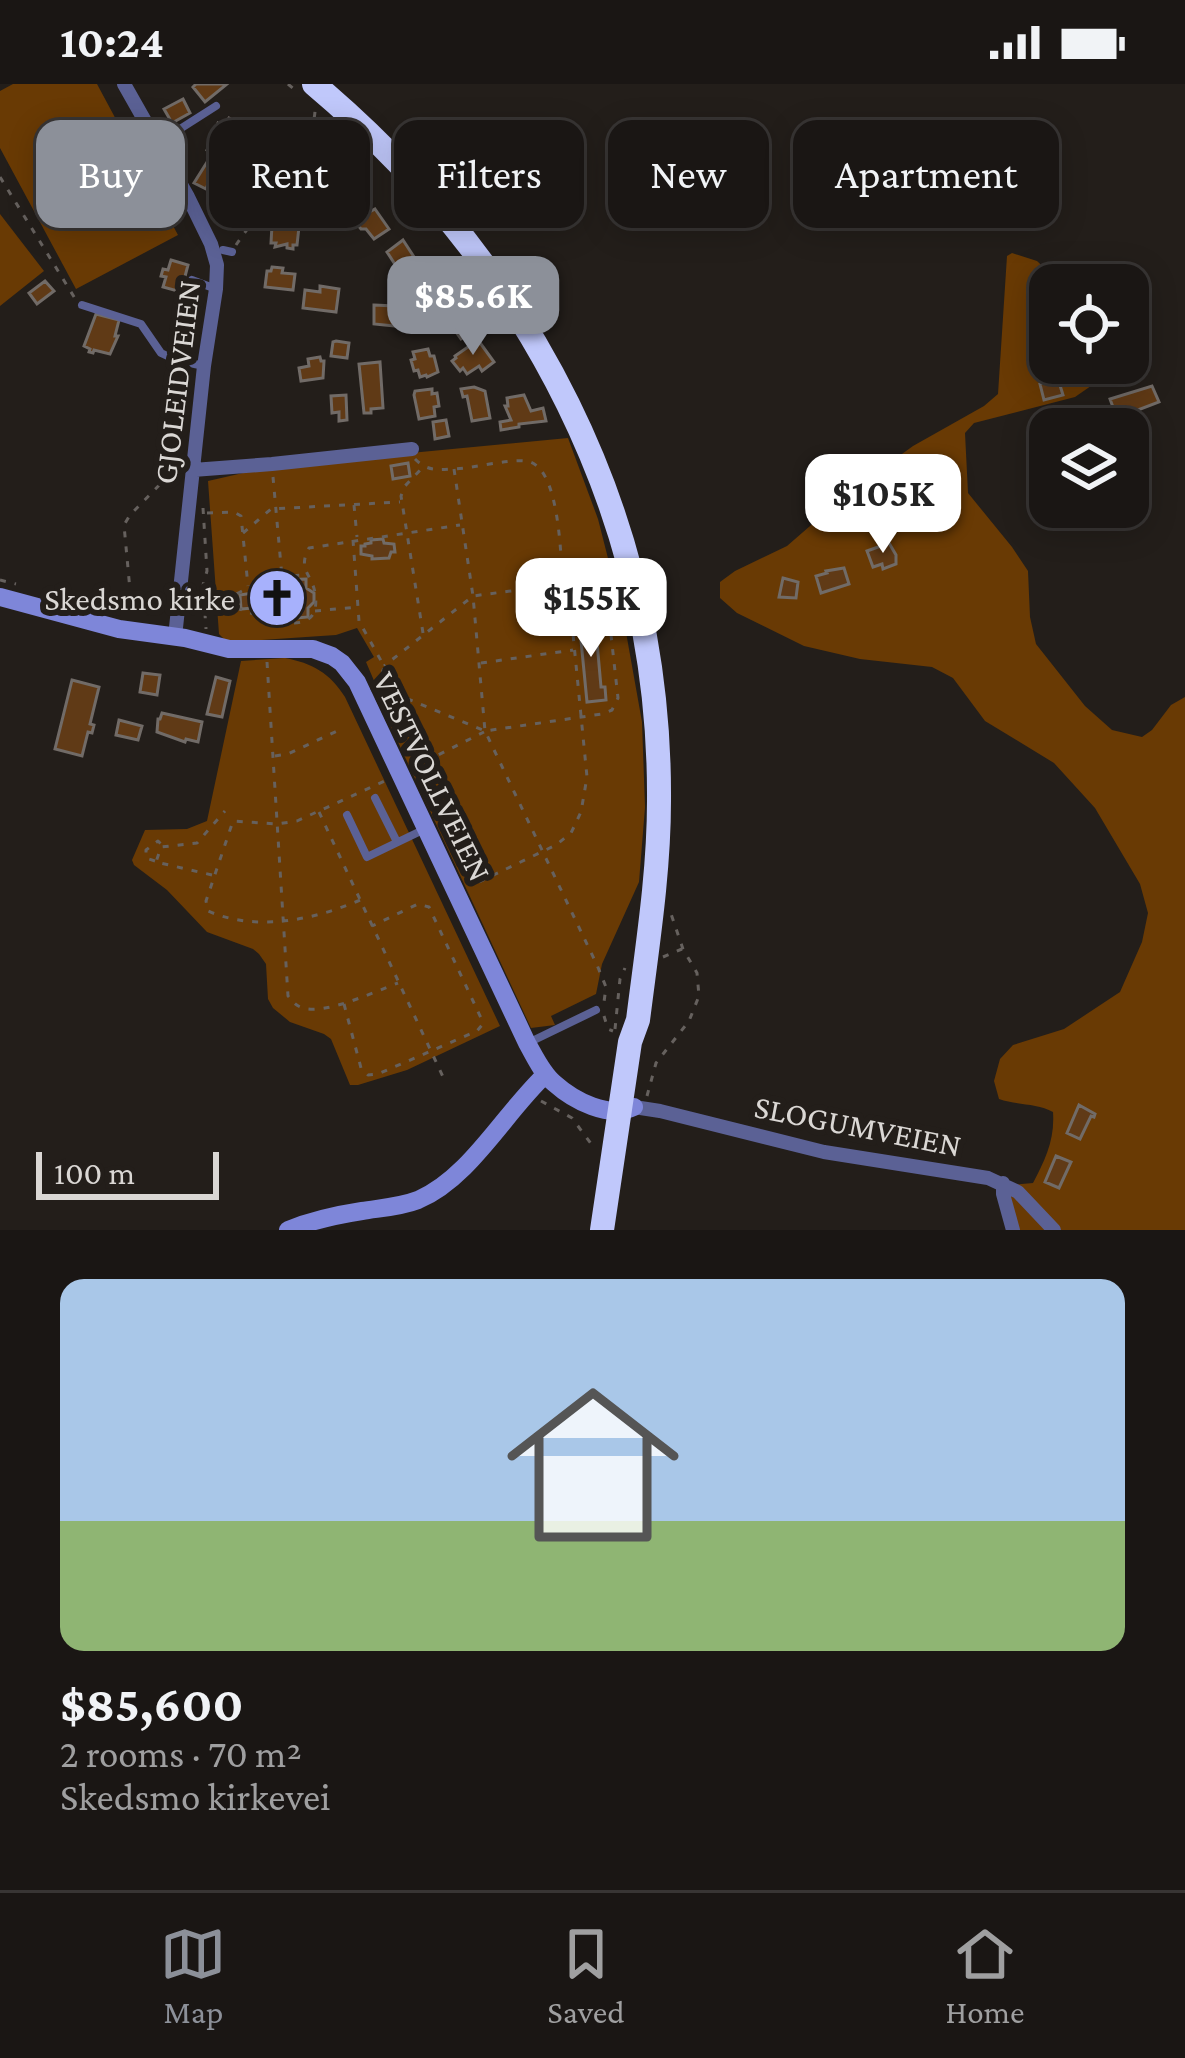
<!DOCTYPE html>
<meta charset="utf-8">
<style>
:root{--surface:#1a1614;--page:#272322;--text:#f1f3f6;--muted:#9f9fa0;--line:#383534;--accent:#8c9099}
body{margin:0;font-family:"Crimson Pro",serif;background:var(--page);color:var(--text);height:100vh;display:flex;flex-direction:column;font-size:45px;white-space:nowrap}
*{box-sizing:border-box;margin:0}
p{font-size:39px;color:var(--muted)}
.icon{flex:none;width:66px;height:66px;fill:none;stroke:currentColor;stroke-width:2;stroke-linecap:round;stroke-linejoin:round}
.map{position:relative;height:1146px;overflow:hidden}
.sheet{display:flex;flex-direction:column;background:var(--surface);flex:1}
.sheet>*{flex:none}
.top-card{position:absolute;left:36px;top:36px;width:1113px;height:108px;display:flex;gap:24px}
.tools{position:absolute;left:1029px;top:180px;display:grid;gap:24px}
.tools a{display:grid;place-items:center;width:120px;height:120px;border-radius:24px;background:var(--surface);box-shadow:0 6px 30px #0003,0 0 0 3px var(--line);font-size:60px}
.scale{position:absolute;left:36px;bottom:30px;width:183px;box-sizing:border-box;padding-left:12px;border:6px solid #dad7d4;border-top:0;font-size:33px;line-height:42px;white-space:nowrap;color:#dad7d4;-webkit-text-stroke:9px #231e1a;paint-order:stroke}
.price{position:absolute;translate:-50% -102px;padding:0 27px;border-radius:24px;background:#fff;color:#222;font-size:39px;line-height:78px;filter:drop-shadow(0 3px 6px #0008)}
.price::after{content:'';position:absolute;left:50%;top:72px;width:36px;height:27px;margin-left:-18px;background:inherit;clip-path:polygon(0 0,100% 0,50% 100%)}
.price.active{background:var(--accent);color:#fff}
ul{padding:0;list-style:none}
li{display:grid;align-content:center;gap:24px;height:636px;padding:0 60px}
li+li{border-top:3px solid var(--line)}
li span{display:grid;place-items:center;height:372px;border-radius:24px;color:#555}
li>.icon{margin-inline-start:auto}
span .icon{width:216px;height:216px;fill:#fffc;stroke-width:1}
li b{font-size:51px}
.pill{padding:0 42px;border-radius:24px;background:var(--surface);box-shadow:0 6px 30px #0003,0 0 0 3px var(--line);font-size:42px;line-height:108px}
.pill.active{background:var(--accent);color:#fff}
.status{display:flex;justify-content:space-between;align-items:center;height:84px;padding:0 60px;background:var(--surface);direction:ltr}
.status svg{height:33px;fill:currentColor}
.dock{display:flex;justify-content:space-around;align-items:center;height:168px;border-top:3px solid var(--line);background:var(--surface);font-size:33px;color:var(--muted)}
.dock a{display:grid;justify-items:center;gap:6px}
.dock .active{color:var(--accent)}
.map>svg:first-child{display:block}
.green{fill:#693a04}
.building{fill:#603a16;stroke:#716b67;stroke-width:3}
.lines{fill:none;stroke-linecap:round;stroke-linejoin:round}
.path{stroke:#66615e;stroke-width:3;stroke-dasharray:6 9;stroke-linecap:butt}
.lane{stroke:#5b6195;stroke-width:8}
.street{stroke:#5b6195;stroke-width:14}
.secondary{stroke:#7e86d9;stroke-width:18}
.highway{stroke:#c0c8fb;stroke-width:24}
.labels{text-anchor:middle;stroke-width:12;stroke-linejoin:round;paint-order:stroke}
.street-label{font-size:33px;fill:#dad7d4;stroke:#231e1a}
.poi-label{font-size:33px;fill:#dad7d4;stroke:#231e1a;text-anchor:end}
</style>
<div class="status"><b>10:24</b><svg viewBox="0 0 49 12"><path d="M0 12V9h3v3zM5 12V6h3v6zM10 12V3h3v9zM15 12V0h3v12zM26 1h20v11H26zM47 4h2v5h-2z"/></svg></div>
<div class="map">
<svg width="1185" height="1146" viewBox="0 0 1185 1146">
<rect width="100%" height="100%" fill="#231e1a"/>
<!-- green -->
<path class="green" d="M13 0H97L178 151 76 205 0 64V7Z
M0 130 44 187 0 222Z
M1012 169 1037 177 1062 201H1050V279L1105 281 1101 295 1075 313 974 339 965 349 968 409 1012 463 1028 487 1030 533 1036 560 1085 622 1112 646 1142 653 1152 646 1171 621 1185 613V1146H1009L1010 1101 1033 1099C1045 1076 1055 1056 1053 1028 1037 1019 1016 1021 999 1015L994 997 1000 975 1013 961 1064 945 1120 908 1142 858 1148 829 1140 800 1095 724 1054 679 985 637 953 594 932 583 860 575 804 562 737 529 720 514V498L735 487 787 462 848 409 913 362 984 322 998 310 1007 172Z
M568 354 598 435 624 537 642 638 645 723 639 798 602 880 596 910 551 932 555 941 531 944 378 615 381 613 366 578 374 573 357 544 336 551 232 558 226 557 219 550 208 397 274 382Z
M285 574C312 579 330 589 345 613L500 942 407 986 358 1001H350L331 955 324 950 290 938 273 924 268 915 266 880 259 870 253 865 207 848 167 806 134 781 132 776 145 746 187 745 207 737 241 577Z"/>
<!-- building -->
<path class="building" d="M196 0H227L205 18 193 3Z
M183 15 190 29 172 39 164 25Z
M229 34 244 42 240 50 256 61 261 52 269 56 275 44 289 51 283 63 291 67 284 80 254 65 251 69 247 67 244 72 239 70 235 81 207 66 218 39 224 42Z
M307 71 331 84 322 100 298 87Z
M209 75 216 79 206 105 194 99Z
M349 93 365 112 348 126 332 108 338 102 336 100Z
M375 125 389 145 374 155 366 145H361L357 140 362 132Z
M272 141 299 143 297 161H293V165L287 164V160L275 163 276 159H271Z
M403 156 416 176 400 188 387 168Z
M171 176 188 181 181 208 163 203 166 193 161 192 163 185 168 186Z
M272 183 283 184 282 189 295 190 293 206 265 203 267 187H271Z
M429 194 431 219 413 218 415 197Z
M45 197 54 207 37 220 29 209Z
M320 202 339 205 336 228 303 224 305 206 320 208Z
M456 211 463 220 449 232 441 221Z
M374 221 394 222V230H405V243L374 240Z
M462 223 476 244 461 255 446 234Z
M96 230 119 236 115 252H118L110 270 94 266 93 269 89 268 90 265 84 262Z
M478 256 494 278 482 287 479 282 467 290 463 284 460 287 452 277 456 274 455 272Z
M336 257 349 259 347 274 331 272 333 258Z
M428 265 430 272H434L438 288 427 293 426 291 420 293 418 286 414 287 411 276 415 275 413 268Z
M320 273 321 277H324L323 294 301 297 299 284 309 282 308 275Z
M380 278 383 324 371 325V329H364L359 280Z
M1058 295 1063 311 1044 316 1040 300Z
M1152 302 1159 318 1117 334 1110 315Z
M474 303 485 307 490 334 472 337 467 312 463 313 461 305Z
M432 305V310L437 309 439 322 434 323 435 332 419 335 414 311 415 307Z
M346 311 347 336 339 337V328L332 329 331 312Z
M524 311 531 327 543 324 546 337 519 340V343L501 346 500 338 511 336 505 322H508L507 314Z
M1133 329 1135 335 1141 333 1144 341 1138 344 1141 352 1136 354 1139 362 1129 365 1128 345H1118L1121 344 1118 334Z
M446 336 449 352 435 355 433 338Z
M408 379 410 392 393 395 391 382Z
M953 415 957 429 940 434 936 420Z
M383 455 384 459 394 460 395 468H391L389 474 372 475V472L361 470V462H365V460L371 459V456Z
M889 459 896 471V480L883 485 882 480 873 483 867 467Z
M844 484 849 500 821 509 816 492 827 489 826 487Z
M783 494 798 498 796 514 779 513Z
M306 495V504L314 509V518L308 524V533L275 536V526L253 528 252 524 241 525 240 511 273 506V496Z
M598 534 599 547H596L601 603H605L606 616 587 618 579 536Z
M143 589 160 591 157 611 140 608Z
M216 593 230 597 222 633 207 630Z
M72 596 99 603 90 640 94 641 92 649 88 648 82 672 55 665Z
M162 629 202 638 198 658 186 655 185 658 157 648 158 635H160Z
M119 636 142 642 138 656 116 651Z
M1079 1021 1095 1030 1094 1033 1091 1032 1080 1055 1067 1049Z
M1056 1072 1071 1078 1059 1104 1045 1098Z"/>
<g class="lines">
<!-- path -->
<path class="path" d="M288 0 296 7
M0 93 76 216
M280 100 307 119 326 121
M236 161C257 130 315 61 315 26
M415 375C426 386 434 386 450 385 472 385 506 375 525 377 560 379 560 471 563 497
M454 385 473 512 485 647 597 881 606 903 604 918
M273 393 282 493
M354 421 357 453
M203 424 207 487 203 501 206 545
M207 429 234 428 241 432 248 502
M243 449 271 425 400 418
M353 456 359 537 384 582 381 595 389 607 485 647 602 630 612 626 618 614 606 506 603 501 593 496 473 512 384 582
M0 496 16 500
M224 518C250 500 272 493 304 491
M192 519C201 520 212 518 221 519 240 522 325 568 315 509 312 490 297 486 309 464L460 441
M224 519 241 518
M315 527 358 523
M132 528 124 441 130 431 174 386 184 336
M132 528 163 520
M423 549 401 412 405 402 423 383
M267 578 288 912C294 918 294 921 303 924 326 931 376 907 398 899
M481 579 573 566
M275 672 288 670 337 647
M412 684 484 648
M319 728 445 997
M155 777 146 774V766L158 757 161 760
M212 791 156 778 161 763 197 759 225 727
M479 798 556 761 571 749 581 728 587 693 568 499
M360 816C314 836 256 848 208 827L206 817 233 737 277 740 297 737 389 695
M663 873 682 865
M344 920 361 984 368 991 378 990 477 947 482 941 481 934 429 823 418 820 372 842
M604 932 608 945 613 947
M615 945 620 895 625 884
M647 1012 656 979 689 937 699 912 697 889 683 865 670 827
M541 1017 572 1034 595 1065"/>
<!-- lane -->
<path class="lane" d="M158 59 216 22
M223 166 232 168
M192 196 216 205
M82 221 141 240 161 269 176 276 204 282
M375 714 397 758
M347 731 367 773 425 745
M528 959 596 926"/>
<!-- street -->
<path class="street" d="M124 0 188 113 211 160 217 181 216 205 204 282 175 553
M193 386 272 380 412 365
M634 1023 660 1027 824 1068 988 1094 1018 1108 1054 1146
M1003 1099V1110L1013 1146"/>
<!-- secondary -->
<path class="secondary" d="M0 513 119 545 185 554 229 565H313L332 572 342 579 357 598 527 959C535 973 542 989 554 999 574 1017 609 1035 634 1023
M288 1146C313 1136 336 1131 362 1127 380 1124 400 1123 418 1116 470 1094 505 1028 546 990"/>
<!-- highway -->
<path class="highway" d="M314 0C529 181 661 433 659 717 659 790 647 864 638 936L630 958 602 1146"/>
</g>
<!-- icons -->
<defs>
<g id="church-disc" transform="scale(3)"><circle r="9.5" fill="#a7b1fc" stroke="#231e1a"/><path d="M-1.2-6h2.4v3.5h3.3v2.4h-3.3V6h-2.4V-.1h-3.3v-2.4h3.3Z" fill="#111"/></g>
</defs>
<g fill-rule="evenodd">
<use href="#church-disc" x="277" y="514"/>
</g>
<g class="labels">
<!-- street labels -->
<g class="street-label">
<text transform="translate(176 298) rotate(-83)" y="12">GJOLEIDVEIEN</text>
<text transform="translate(433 692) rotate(64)" y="12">VESTVOLLVEIEN</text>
<text transform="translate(858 1041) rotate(11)" y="12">SLOGUMVEIEN</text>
</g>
<!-- poi labels -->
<g class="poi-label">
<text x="235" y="526">Skedsmo kirke</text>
</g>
</g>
</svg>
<div class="tools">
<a><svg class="icon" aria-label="locate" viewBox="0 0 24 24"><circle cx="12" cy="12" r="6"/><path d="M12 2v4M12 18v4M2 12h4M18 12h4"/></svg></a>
<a><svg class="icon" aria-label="layers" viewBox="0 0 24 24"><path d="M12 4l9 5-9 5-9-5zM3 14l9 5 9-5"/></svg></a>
</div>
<div class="scale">100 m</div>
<b class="price active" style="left:473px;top:274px">$85.6K</b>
<b class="price" style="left:883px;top:472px">$105K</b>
<b class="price" style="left:591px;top:576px">$155K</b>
<div class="top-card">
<a class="pill active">Buy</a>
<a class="pill">Rent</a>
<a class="pill">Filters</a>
<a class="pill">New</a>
<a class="pill">Apartment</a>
</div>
</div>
<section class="sheet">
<ul>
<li><span style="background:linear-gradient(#a9c7e8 65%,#8fb573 0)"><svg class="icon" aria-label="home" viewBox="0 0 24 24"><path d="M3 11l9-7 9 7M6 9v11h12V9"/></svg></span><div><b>$85,600</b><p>2 rooms · 70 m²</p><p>Skedsmo kirkevei</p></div></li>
</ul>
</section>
<nav class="dock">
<a class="active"><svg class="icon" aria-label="map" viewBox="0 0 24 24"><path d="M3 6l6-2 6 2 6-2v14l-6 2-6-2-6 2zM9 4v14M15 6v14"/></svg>Map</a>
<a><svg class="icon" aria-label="saved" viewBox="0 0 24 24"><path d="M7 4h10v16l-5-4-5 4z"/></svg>Saved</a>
<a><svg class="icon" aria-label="home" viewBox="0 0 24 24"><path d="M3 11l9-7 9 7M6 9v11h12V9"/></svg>Home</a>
</nav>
